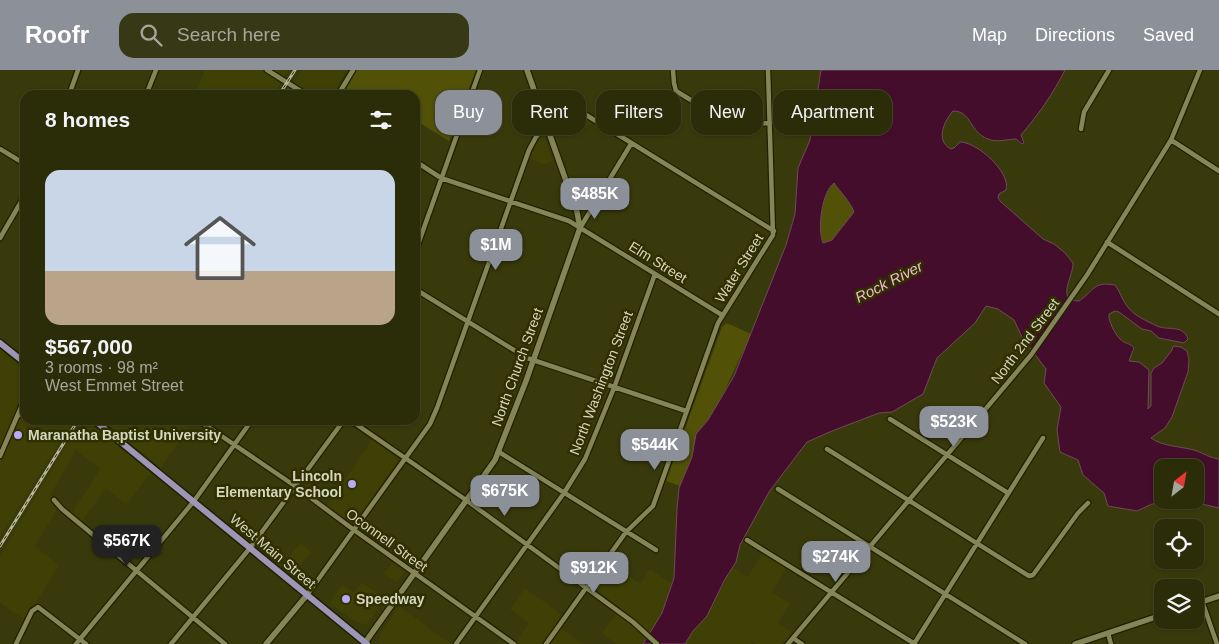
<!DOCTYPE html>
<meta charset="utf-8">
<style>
:root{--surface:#2b2c08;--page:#373816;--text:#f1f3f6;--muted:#a6a79c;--line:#474829;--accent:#8c9099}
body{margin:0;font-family:Helvetica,sans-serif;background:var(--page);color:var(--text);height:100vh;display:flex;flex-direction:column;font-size:19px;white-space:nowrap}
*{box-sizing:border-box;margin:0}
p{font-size:16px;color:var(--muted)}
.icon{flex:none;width:28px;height:28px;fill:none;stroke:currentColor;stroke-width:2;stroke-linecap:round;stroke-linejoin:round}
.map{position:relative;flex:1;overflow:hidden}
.sheet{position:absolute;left:20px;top:20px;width:400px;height:335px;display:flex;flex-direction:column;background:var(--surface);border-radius:15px;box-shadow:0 1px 4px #0004,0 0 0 1px var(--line)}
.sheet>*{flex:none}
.hud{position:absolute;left:435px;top:20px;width:475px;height:45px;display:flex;gap:10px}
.needle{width:32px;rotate:31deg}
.fabs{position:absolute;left:1154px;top:389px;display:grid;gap:10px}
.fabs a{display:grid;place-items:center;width:50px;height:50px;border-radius:10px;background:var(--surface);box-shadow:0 1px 4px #0004,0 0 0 1px var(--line);font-size:25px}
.price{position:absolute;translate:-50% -42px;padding:0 11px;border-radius:10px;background:var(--accent);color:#fff;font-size:16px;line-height:32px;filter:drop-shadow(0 1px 2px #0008)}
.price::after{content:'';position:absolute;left:50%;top:30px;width:15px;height:11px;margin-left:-8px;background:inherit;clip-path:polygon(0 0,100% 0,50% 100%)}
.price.active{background:#222;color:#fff}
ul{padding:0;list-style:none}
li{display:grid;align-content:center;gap:10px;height:265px;padding:0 25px}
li+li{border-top:1px solid var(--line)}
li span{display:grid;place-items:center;height:155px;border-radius:15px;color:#555}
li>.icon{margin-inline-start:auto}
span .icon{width:90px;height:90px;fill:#fffc;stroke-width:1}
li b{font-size:21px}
h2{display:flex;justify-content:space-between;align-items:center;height:60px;padding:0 25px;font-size:21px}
.chip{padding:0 18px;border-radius:15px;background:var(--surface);box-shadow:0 1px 4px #0004,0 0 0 1px var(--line);font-size:18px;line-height:45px}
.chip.active{background:var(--accent);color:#fff}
header{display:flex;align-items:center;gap:30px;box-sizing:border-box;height:70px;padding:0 25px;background:var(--accent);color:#fff}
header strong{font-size:24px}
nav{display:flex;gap:28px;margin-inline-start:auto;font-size:18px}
.search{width:350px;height:45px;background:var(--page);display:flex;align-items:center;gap:12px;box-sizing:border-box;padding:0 18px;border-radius:15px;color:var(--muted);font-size:19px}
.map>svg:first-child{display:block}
.built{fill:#3f4005}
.green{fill:#515108}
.water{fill:#450d2c;stroke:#704a58;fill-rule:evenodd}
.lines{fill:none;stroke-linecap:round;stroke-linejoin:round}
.street-casing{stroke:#202000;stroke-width:7}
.secondary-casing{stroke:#202000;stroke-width:8}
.primary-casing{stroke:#202000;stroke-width:9}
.street{stroke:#848658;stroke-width:4.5}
.secondary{stroke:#848658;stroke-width:5.5}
.primary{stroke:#9d96b7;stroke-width:6}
.rail-casing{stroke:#b5b79a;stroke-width:3}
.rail{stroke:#2f2f00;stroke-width:1;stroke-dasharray:4;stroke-linecap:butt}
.poi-dot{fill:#b7abf8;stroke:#2f2f00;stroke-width:2}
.labels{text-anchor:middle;stroke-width:5;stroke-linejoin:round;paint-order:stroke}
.street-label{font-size:14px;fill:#d5d7bf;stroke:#2f2f00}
.poi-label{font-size:14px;font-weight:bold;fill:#d5d7bf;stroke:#2f2f00;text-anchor:start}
.water-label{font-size:15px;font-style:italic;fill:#f3bad3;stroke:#2f2f00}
</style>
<header>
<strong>Roofr</strong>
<div class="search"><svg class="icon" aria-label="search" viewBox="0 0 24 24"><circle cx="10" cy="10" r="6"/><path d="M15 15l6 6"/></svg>Search here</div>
<nav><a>Map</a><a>Directions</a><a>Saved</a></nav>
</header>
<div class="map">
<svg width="1219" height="574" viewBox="0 0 1219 574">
<rect width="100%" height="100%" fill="#393a0b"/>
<!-- built -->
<path class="built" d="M205 0H289L273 25H194Z
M302 0H347L332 25H286Z
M549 28 556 30 592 53 575 60 570 48 551 55 544 35 545 32Z
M540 67H544L546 71 553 91 543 94 530 88 535 75Z
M0 278 25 299V350H74L0 467Z
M82 350H87L151 403 126 434 106 418 82 451 72 443 100 399 76 380 51 424 52 433 57 440 35 476 59 495 39 528 29 539 24 549 0 533V486Z
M102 350H193L194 351 160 398Z
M373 369 396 387 398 391 356 451 351 453 327 436Z
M300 473 311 482 291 506 281 497Z
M763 482 787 497 772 522 790 534 778 553 791 562 781 574H755L752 571 750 574H685L693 561 707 546 733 497 748 507Z
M609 492 640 514 650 499 672 514 662 543 643 574H616L602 563 620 538 592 516Z
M392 493 404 502 397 512 384 504Z
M362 513 385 528 369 552 363 555 351 549 330 533 342 515 354 523Z
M525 518 561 544 555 554 583 574H515L529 553 510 539Z
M399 536 451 574H379L380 565Z"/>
<!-- green -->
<path class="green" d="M357 0H476L449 71 415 50V25H342Z
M834 112C841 123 850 131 854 142L832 170 823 173C817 158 822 124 834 112Z
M727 253 751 264 680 416 666 411 722 257Z"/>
<!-- water -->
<path class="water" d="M821 0H1065C1053 24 1038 45 1021 65L1024 73 1022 74 1016 69C1007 69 997 73 988 69 969 62 972 41 953 41 944 51 935 71 951 79L954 78 960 72C977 72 1011 102 1006 120L999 124 998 128 1001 132 1043 169 1054 174 1065 183 1073 193C1074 205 1055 231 1079 231 1094 221 1093 211 1115 215 1120 221 1122 230 1127 236 1134 246 1147 251 1157 256 1168 261 1183 254 1188 269L1184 273 1159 268 1151 261 1142 259 1119 242 1115 241 1109 244C1108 251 1115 264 1120 269 1125 274 1130 273 1134 278L1129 291 1139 292 1149 300 1148 339 1151 336V303L1154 298 1162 293 1172 280 1173 276 1181 277 1187 281 1189 290 1188 302 1172 347 1165 358 1151 368C1163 377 1182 376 1197 381 1205 384 1210 388 1219 389V438L1189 431 1152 434 1137 441 1108 436 1104 423 1083 405 1078 390 1060 382 1057 360 1061 337 1044 313 1046 299 1022 267 1014 250 998 239 986 236 975 253 937 288 923 324 892 342 879 343 832 361 807 372 769 422 740 475 736 492 724 511 707 546 693 561 685 574H643L662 543 674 508 677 439 679 418 692 387 696 364 708 350 734 306 786 175 795 144 798 98 810 70ZM834 113C841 123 850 131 854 142L832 170 823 173C817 158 822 122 834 113ZM1162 398H1195V430H1162Z"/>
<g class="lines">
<!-- street casing -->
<g class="street-casing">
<path id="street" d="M267 0 307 25
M673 0 674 13 676 21 732 55 770 53
M69 25 78 0
M146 25 156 0
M338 25 353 0
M537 30 549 25 557 27 774 161
M1081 59 1084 42 1109 0
M1171 70 1219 101
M0 79 25 94
M415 91 441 108 569 151 722 245
M580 158 631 74
M0 168 25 125
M1107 172 1219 244
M415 183 480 0
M415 219 527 288 686 341
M19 345 25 338
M890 349 1008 423
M198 350 295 416 354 460 514 574
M350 350 466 430 633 552 657 574
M827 379 1029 506 1033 505 1078 443 1088 433
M499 382 656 480
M0 386 25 328
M778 419 1025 574
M54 430 62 439 225 574
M747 470 915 574
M307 525 430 354 437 338 529 80 536 67 546 57
M1202 531 1217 574
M1108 563 1111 574
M793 568 802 574
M16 574 32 541 38 537 86 574
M76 574 194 431 252 350
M171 574 250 478 344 350
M456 574 564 423 585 389 614 318 655 204
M546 574 626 462 653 436 718 253 773 165 768 0
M788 574 1031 285 1087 205 1171 70 1200 0
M914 574 1043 368"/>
</g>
<!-- secondary casing -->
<g class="secondary-casing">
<path id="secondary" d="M1195 534 1219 526
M266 574 307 525
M364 574 495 390 526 311 580 158 577 142 527 0
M1075 574 1162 545"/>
</g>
<!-- primary casing -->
<g class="primary-casing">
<path id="primary" d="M0 273 25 293
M94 350 367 574"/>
</g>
<!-- street -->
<use href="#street" class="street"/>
<!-- secondary -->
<use href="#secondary" class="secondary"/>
<!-- primary -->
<use href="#primary" class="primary"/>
<!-- rail casing -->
<g class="rail-casing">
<path id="rail" d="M279 25 295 0
M0 476 78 350"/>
</g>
<!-- rail -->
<use href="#rail" class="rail"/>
</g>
<!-- markers -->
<g class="poi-dot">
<circle cx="18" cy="365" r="5"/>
<circle cx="352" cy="414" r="5"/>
<circle cx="346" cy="529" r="5"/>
</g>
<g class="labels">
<!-- street labels -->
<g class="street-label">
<text transform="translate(658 192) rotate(32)" y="5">Elm Street</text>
<text transform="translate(739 198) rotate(-58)" y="5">Water Street</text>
<text transform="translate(1025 271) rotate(-53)" y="5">North 2nd Street</text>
<text transform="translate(517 297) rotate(-70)" y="5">North Church Street</text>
<text transform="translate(601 313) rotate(-69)" y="5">North Washington Street</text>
<text transform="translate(387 470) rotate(36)" y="5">Oconnell Street</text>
<text transform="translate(273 481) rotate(40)" y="5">West Main Street</text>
</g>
<!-- poi labels -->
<g class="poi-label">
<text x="28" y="370">Maranatha Baptist University</text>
<text x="342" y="411" text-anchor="end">Lincoln<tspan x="342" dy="16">Elementary School</tspan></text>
<text x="356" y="534">Speedway</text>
</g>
<!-- water labels -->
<g class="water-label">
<text transform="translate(889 212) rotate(-27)" y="5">Rock River</text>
</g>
</g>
</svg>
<div class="fabs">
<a><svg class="needle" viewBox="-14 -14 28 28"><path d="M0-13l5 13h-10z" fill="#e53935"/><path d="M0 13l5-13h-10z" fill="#a6a79c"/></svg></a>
<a><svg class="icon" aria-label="locate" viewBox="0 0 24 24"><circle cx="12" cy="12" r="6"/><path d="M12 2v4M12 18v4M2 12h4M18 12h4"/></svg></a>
<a><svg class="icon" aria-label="layers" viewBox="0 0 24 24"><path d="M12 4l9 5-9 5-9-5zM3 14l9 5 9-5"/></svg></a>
</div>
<b class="price" style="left:595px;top:150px">$485K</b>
<b class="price" style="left:496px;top:201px">$1M</b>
<b class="price" style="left:954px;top:378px">$523K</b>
<b class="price" style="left:655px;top:401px">$544K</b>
<b class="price" style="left:505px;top:447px">$675K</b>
<b class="price active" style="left:127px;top:497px">$567K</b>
<b class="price" style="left:836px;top:513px">$274K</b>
<b class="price" style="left:594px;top:524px">$912K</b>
<div class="hud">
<a class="chip active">Buy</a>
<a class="chip">Rent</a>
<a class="chip">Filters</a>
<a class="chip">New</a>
<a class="chip">Apartment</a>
</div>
<section class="sheet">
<h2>8 homes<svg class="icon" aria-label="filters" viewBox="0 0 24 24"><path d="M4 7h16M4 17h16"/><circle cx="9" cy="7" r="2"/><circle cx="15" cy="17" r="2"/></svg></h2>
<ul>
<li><span style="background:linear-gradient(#c9d6e8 65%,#b9a48a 0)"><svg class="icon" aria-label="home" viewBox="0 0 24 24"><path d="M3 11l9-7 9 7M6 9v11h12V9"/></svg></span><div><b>$567,000</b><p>3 rooms · 98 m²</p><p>West Emmet Street</p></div></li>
</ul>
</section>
</div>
